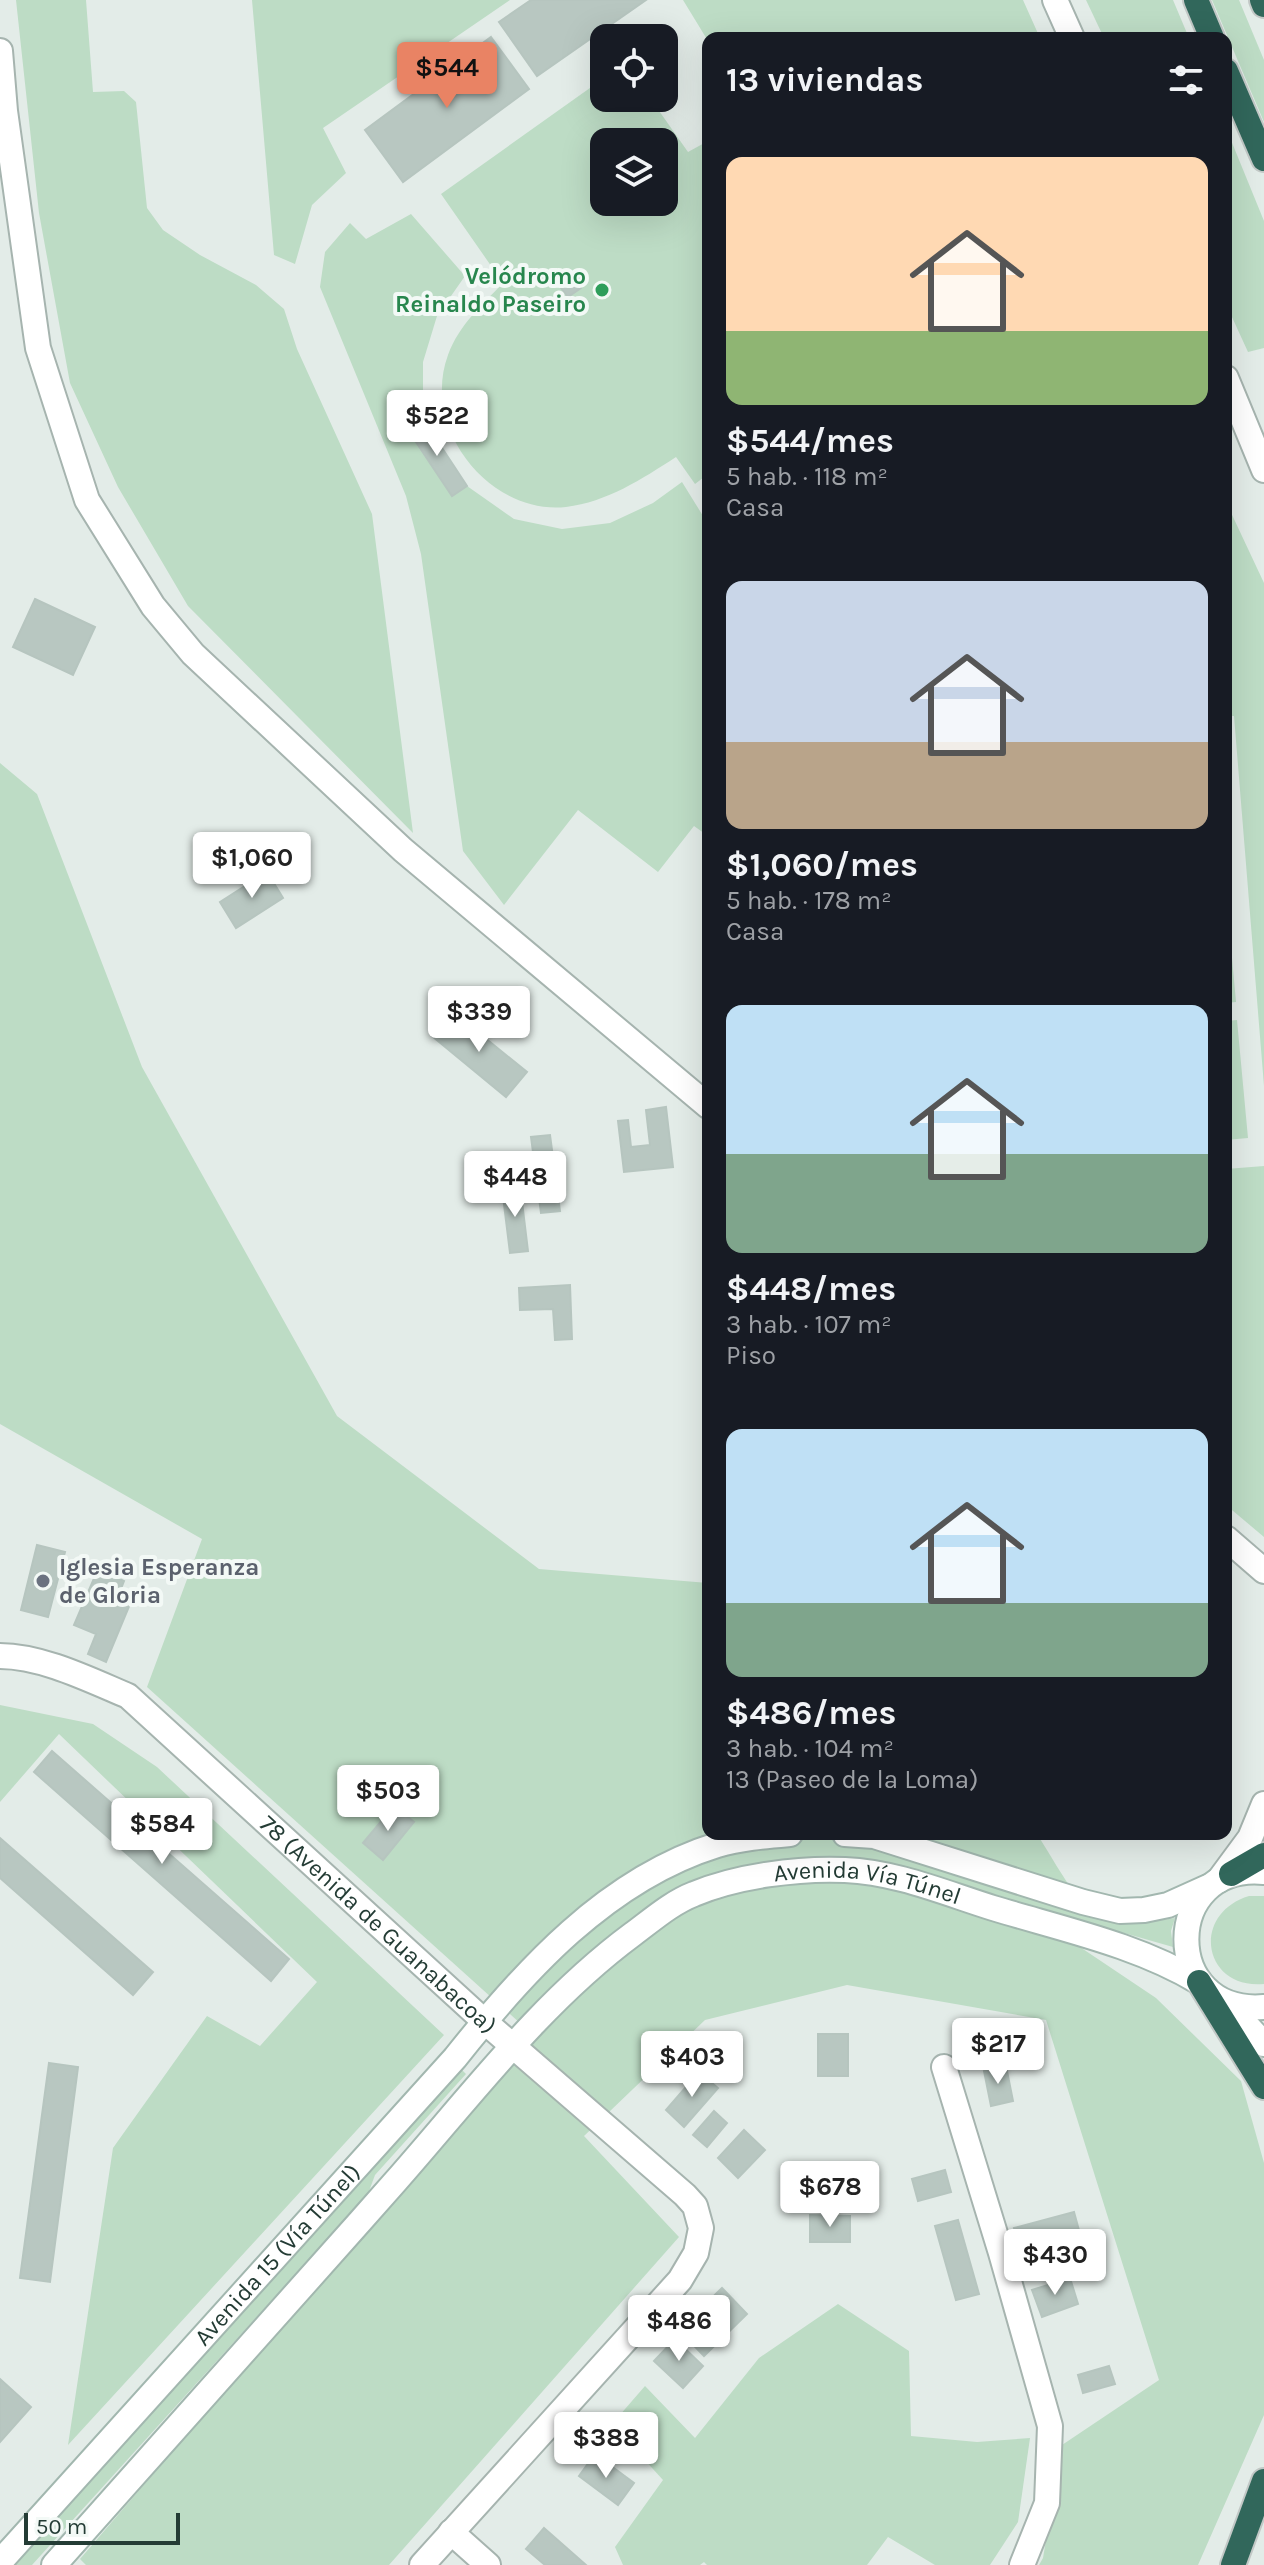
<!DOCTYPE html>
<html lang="es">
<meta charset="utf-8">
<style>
:root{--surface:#171b24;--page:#20242c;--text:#f1f3f6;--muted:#9ea1a6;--accent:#e98364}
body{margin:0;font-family:Karla,sans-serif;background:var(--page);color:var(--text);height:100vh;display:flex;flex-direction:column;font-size:30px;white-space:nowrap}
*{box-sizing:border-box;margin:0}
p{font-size:26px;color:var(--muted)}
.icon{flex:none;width:44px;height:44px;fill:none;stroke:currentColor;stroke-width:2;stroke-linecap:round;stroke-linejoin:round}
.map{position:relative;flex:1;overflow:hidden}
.details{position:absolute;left:702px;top:32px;width:530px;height:1808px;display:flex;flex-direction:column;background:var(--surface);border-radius:16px;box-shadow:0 8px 32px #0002}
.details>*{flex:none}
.fabs{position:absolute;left:590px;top:24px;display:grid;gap:16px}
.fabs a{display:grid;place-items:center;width:88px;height:88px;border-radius:16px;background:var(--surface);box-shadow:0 8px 32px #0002;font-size:40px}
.scale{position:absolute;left:24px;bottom:20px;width:156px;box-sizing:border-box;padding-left:8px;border:4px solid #243c35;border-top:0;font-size:22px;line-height:28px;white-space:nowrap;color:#243c35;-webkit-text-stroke:6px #f3f9f6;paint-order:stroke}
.price{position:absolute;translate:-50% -68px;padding:0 18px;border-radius:8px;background:#fff;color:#222;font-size:26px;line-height:52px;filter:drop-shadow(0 2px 4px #0008)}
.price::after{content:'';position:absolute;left:50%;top:48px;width:24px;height:18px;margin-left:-12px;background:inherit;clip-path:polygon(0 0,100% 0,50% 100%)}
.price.active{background:var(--accent);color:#111}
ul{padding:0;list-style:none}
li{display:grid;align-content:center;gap:16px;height:424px;padding:0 24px}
li span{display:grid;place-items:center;height:248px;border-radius:16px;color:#555}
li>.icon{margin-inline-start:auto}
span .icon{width:144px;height:144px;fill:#fffc;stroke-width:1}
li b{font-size:34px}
h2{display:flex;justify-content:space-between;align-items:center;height:96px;padding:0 24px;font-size:34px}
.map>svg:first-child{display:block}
.green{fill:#bddcc5;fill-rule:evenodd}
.building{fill:#b8c7c1;stroke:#b6c5bf;stroke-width:2}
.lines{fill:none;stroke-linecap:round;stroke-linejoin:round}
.minor-casing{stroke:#a6b4af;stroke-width:28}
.tertiary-casing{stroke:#a6b4af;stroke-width:28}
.secondary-casing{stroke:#a2b7af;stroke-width:28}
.motorway-casing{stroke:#c2c8c6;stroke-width:28}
.minor{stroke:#fff;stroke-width:24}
.tertiary{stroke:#fff;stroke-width:24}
.secondary{stroke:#fff;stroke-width:24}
.motorway{stroke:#31675b;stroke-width:24}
.leisure-dot{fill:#2e9e5b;stroke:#f3f9f6;stroke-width:3}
.worship-dot{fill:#6b7280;stroke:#f3f9f6;stroke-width:3}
.labels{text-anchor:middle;stroke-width:8;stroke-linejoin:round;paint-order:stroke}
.leisure-label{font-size:24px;font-weight:bold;fill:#27864d;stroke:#f3f9f6;text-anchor:end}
.worship-label{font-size:24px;font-weight:bold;fill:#5b616d;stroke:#f3f9f6;text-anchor:start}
.street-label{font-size:24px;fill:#243c35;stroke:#f3f9f6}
</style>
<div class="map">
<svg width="1264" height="2565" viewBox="0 0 1264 2565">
<rect width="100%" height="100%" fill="#e3ece8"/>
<!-- green -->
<path class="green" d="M16 0H86L93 92 124 91 136 102 147 208 163 230 200 255 256 285 284 309 297 349 372 514 413 833 188 606 118 487 70 383 39 213Z
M252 0H510L323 128 346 173 312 205 295 264 274 255Z
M683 0H1023L1040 38H708V41Z
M1086 0H1173L1189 38H1104Z
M1212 0H1239L1264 60V122Z
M604 78V98H650L688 152 708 141V474L695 484 676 457C642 479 607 502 566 507 488 515 421 427 448 355 459 325 482 305 503 283L441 194ZM604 142H664V202H604Z
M1226 128 1264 221V348L1248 352 1226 304Z
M411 214 465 276 437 316 423 362V419L408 430 452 496 467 486 514 519 562 529 610 523 653 503 682 482 708 524V836L694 826 658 872 578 810 504 905 463 851 421 554 406 496 320 287 325 252 350 223 366 239Z
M1226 502 1264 583V1086L1234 716H1226Z
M0 763 37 794 142 1067 337 1416 539 1569 708 1583V1834H1037C1047 1849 1072 1894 1084 1903 1109 1923 1145 1924 1175 1918L1171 1931 1173 1947 1082 1921 1077 1945 1156 1998 1241 2081 1264 2163V2415L1198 2565H1039L1043 2558 1062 2445 1159 2380 1046 2020 847 1985 705 2020 584 2136 679 2237 389 2565H86L80 2559 532 2034 147 1687 202 1539 0 1424Z
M1226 891 1236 1002 1226 1003Z
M1237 1020 1248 1138 1226 1140V1021Z
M1264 1166V1537L1226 1505V1169Z
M0 1705 93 1724 157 1767 444 2035 68 2445 113 2148 207 2016 260 2046 317 1982 59 1734 0 1802Z
M1249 1896H1264V1984C1203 1990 1190 1914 1249 1896Z
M462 2070 466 2074 375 2175 368 2194 32 2565H10Z
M838 2304 909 2351 911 2436 977 2442 1030 2438 1018 2522 990 2565H935L888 2537 867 2565H707L704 2562 700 2565H623L615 2547 663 2480 612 2424 645 2386 695 2438 759 2358Z"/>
<!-- building -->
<path class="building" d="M531 0H646L537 76 499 22Z
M491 37 529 89 403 182 365 130Z
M574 278 581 288 568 297 561 288Z
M423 419 467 486 452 496 408 430Z
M35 599 95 627 73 675 13 647Z
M267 872 283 898 236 928 220 902Z
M452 1011 527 1072 506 1097 432 1036Z
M666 1107 673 1167 624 1172 618 1121 628 1120 631 1147 650 1145 646 1110Z
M550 1135 560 1211 541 1213 531 1137Z
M520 1185 528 1251 510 1253 502 1188Z
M570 1285 572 1339 555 1340 553 1309 520 1310 519 1288Z
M37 1545 65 1552 48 1617 21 1610Z
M98 1569 124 1581 117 1599 130 1604 106 1662 88 1654 96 1634 74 1625Z
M52 1751 289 1959 271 1981 34 1772Z
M394 1806 414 1822 383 1860 363 1843Z
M0 1838 153 1972 133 1995 0 1878Z
M818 2034H848V2076H818Z
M49 2063 78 2067 50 2282 20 2278Z
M1006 2066 1013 2101 991 2106 984 2071Z
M699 2072 718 2088 684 2127 666 2110Z
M714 2111 727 2123 707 2147 693 2135Z
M744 2130 765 2150 738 2178 718 2158Z
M945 2170 951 2192 918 2201 912 2179Z
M1074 2212 1080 2234 1020 2250 1014 2228Z
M810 2215 850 2216V2242H810Z
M958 2220 979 2294 956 2300 935 2226Z
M1070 2278 1078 2304 1042 2317 1032 2290Z
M722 2288 747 2314 704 2356 679 2330Z
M675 2339 703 2366 683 2388 654 2361Z
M1109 2366 1115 2384 1083 2393 1078 2375Z
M0 2379 31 2407 0 2442Z
M595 2454 634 2483 618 2505 579 2476Z
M544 2528 586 2565H545L526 2549Z"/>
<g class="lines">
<!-- minor casing -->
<g class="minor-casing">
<g id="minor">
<path d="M0 51 5 111 38 348 87 500 153 606 193 654 403 850 708 1106"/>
<path d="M1226 1538 1264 1571"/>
<path id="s1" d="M0 1656C42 1656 90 1680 128 1696L484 2021 685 2195 695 2206 701 2228 696 2253 680 2280 422 2565"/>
<path d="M944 2067 1001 2253 1050 2426 1047 2503 1022 2565"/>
<path d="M451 2532 488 2565"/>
</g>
</g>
<!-- tertiary casing -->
<g class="tertiary-casing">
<path id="tertiary" d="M1055 0 1072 38
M1226 378 1264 470
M1219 1880 1250 1838 1264 1804"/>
</g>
<!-- secondary casing -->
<g class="secondary-casing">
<g id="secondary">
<path d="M845 1834 874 1836 1083 1902 1120 1911 1144 1910 1168 1905 1208 1887"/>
<path d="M1264 1872C1161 1862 1160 2016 1264 2007"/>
<path d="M1226 2003 1264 2044"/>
<path id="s2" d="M0 2562 455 2058C524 1971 607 1879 717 1845 740 1838 766 1836 790 1834"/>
<path id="s3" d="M54 2565C168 2437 282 2310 395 2182 470 2097 541 2002 633 1934 652 1920 671 1903 694 1894 737 1876 798 1868 845 1870 896 1872 945 1893 993 1908 1062 1929 1138 1945 1199 1982"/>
</g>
</g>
<!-- motorway casing -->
<g class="motorway-casing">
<path id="motorway" d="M1196 0 1212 38
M1262 0 1264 5
M1226 71 1264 159
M1231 1874 1264 1855
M1199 1982 1264 2087
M1233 2565 1264 2481"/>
</g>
<!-- minor -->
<use href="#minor" class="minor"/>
<!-- tertiary -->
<use href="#tertiary" class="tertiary"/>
<!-- secondary -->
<use href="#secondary" class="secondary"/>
<!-- motorway -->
<use href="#motorway" class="motorway"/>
</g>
<!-- markers -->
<circle class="leisure-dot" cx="602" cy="290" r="8"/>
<circle class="worship-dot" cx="43" cy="1581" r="8"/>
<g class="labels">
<!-- leisure labels -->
<g class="leisure-label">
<text x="586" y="284">Velódromo<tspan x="586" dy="28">Reinaldo Paseiro</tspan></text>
</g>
<!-- worship labels -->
<g class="worship-label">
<text x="59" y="1575">Iglesia Esperanza<tspan x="59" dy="28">de Gloria</tspan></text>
</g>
<!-- street labels -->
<g class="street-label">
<text dy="8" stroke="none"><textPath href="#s3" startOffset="1108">Avenida Vía Túnel</textPath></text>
<text dy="8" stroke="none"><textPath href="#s1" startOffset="474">78 (Avenida de Guanabacoa)</textPath></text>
<text dy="8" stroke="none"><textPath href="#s2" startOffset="414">Avenida 15 (Vía Túnel)</textPath></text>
</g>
</g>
</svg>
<div class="fabs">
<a><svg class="icon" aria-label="locate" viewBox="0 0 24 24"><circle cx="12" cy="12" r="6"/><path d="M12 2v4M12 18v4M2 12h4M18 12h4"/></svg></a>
<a><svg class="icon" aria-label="layers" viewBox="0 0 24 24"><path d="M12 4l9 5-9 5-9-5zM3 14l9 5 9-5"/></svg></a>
</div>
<div class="scale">50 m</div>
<b class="price active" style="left:447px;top:110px">$544</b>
<b class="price" style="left:437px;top:458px">$522</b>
<b class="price" style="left:252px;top:900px">$1,060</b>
<b class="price" style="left:479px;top:1054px">$339</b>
<b class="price" style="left:515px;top:1219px">$448</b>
<b class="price" style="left:388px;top:1833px">$503</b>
<b class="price" style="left:162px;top:1866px">$584</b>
<b class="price" style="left:998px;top:2086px">$217</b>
<b class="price" style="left:692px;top:2099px">$403</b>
<b class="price" style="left:830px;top:2229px">$678</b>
<b class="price" style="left:1055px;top:2297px">$430</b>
<b class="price" style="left:679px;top:2363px">$486</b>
<b class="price" style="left:606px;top:2480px">$388</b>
<section class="details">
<h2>13 viviendas<svg class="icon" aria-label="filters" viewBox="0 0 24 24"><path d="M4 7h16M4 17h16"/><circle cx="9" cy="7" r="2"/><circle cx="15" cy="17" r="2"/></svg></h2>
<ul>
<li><span style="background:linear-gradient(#ffd9b3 70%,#8fb573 0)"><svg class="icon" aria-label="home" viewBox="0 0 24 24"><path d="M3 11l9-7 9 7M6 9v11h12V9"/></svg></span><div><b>$544/mes</b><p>5 hab. · 118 m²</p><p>Casa</p></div></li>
<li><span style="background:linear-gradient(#c9d6e8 65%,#b9a48a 0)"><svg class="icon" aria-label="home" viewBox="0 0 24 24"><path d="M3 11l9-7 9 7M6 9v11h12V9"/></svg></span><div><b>$1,060/mes</b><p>5 hab. · 178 m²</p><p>Casa</p></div></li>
<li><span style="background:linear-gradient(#bfe0f5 60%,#7fa58c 0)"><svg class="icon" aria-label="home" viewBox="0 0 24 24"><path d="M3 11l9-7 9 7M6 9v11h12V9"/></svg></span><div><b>$448/mes</b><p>3 hab. · 107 m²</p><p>Piso</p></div></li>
<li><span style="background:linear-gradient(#bfe0f5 70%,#7fa58c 0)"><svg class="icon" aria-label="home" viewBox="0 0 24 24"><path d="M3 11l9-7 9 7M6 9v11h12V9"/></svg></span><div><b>$486/mes</b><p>3 hab. · 104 m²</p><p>13 (Paseo de la Loma)</p></div></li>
</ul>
</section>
</div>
